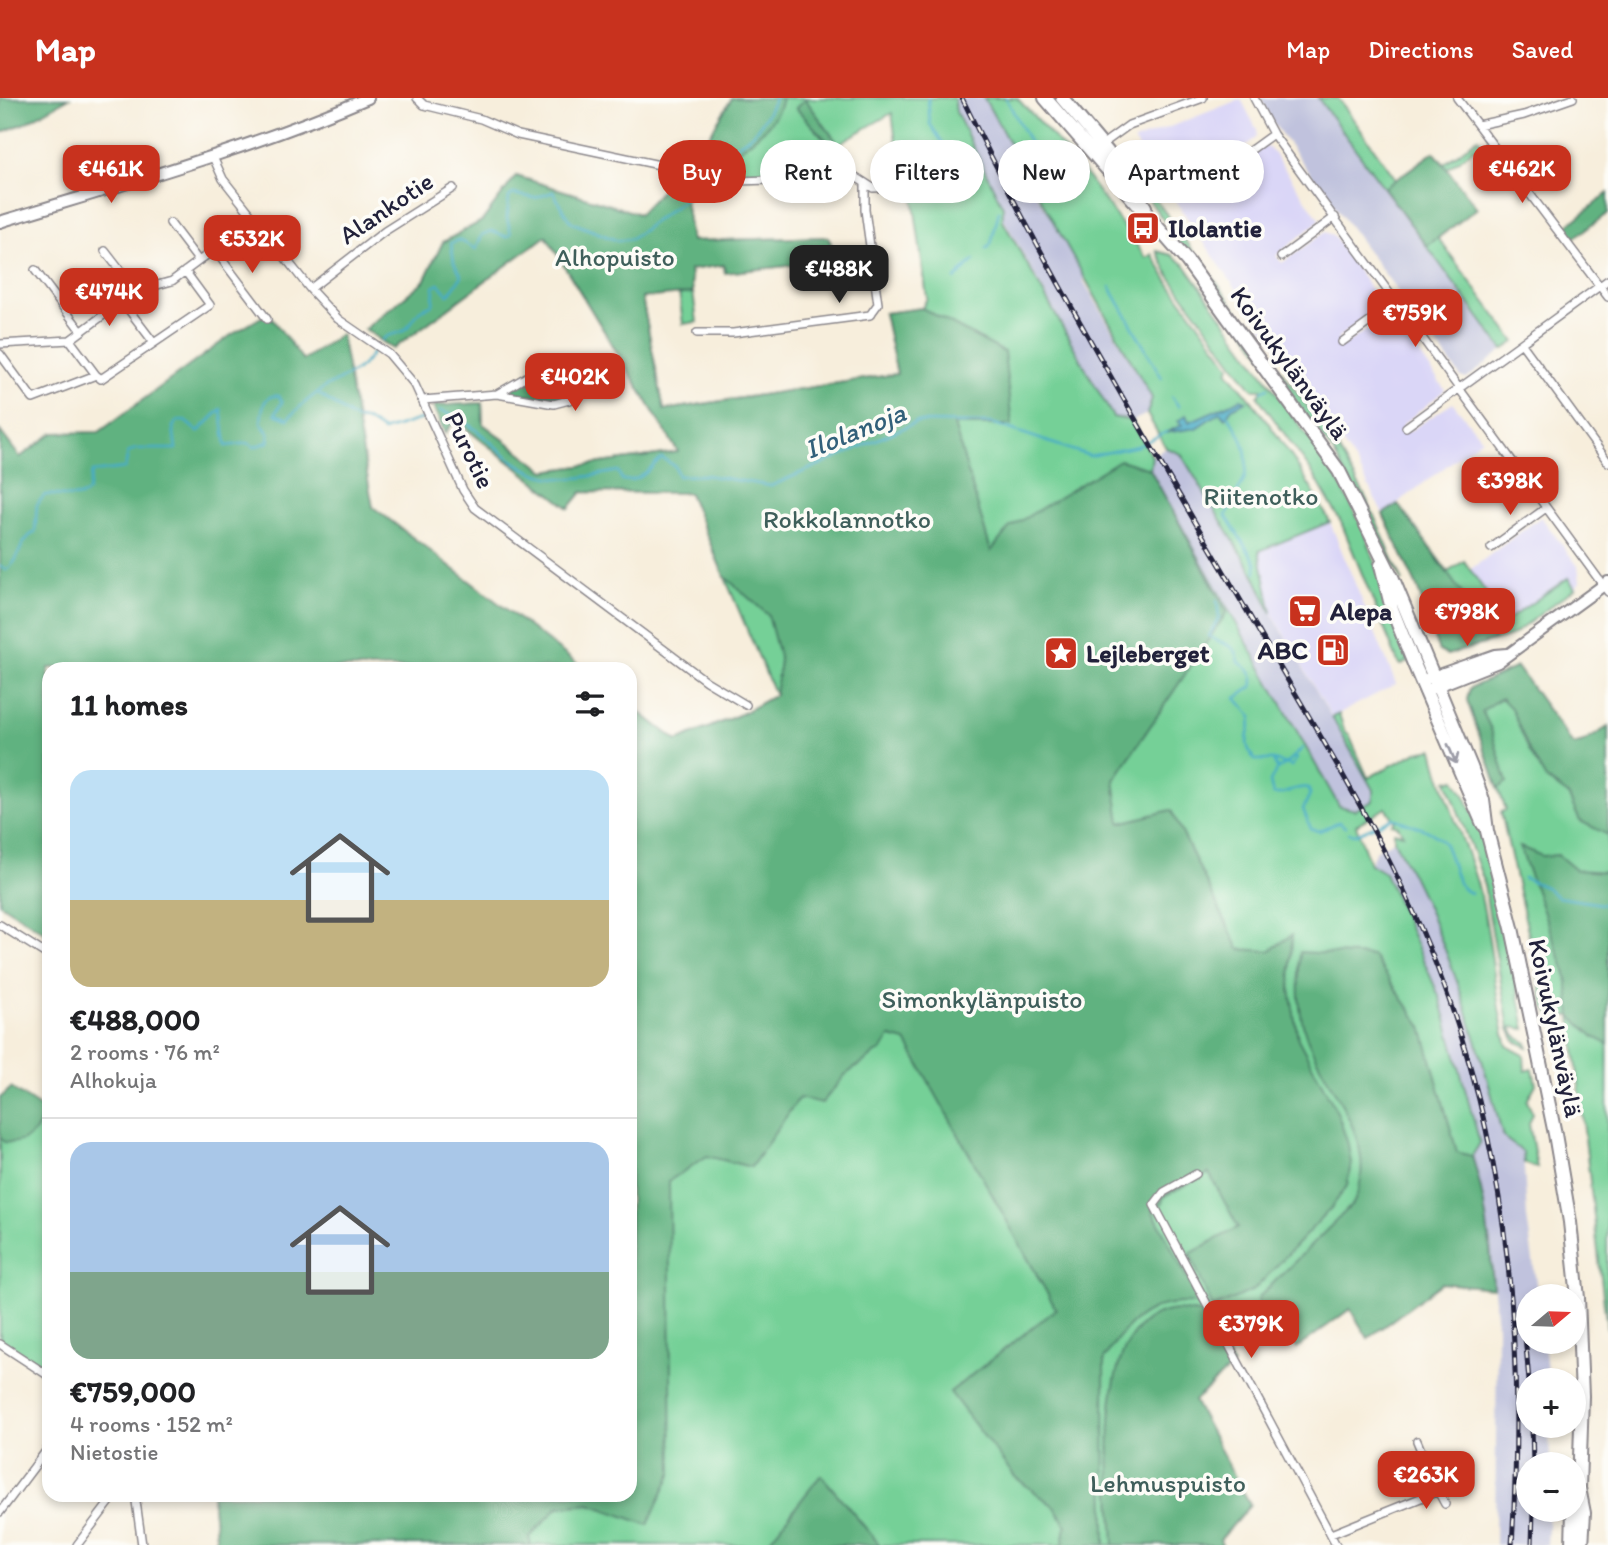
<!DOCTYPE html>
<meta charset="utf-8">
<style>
:root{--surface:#fff;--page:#f2f2f2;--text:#202124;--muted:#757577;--line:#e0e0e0;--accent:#c8321e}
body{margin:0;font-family:Itim,sans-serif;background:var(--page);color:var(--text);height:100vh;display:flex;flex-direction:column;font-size:26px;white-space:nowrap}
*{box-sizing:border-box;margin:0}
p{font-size:23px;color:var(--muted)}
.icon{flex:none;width:38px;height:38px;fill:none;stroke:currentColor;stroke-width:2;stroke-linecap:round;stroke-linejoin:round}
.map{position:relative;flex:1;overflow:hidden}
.sheet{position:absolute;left:42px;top:564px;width:595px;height:840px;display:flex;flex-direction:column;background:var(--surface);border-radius:21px;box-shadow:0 4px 10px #0003}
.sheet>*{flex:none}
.hud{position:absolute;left:658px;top:42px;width:665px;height:63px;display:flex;gap:14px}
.needle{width:46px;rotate:71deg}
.controls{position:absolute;left:1516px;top:1186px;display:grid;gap:14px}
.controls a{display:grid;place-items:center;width:70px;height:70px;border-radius:50%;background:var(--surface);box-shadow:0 4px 10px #0003;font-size:35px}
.price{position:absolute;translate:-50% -60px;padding:0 16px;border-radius:14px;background:var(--accent);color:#fff;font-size:23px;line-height:46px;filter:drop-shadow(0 2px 4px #0008)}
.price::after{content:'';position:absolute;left:50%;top:42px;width:21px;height:16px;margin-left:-10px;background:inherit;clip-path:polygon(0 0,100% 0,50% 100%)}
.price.current{background:#222;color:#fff}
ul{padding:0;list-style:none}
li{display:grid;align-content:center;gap:14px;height:371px;padding:0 28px}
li+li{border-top:2px solid var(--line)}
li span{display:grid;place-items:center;height:217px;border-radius:21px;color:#555}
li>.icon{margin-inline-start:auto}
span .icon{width:126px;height:126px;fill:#fffc;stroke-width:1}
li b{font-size:30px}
h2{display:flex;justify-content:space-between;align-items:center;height:84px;padding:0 28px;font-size:30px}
.chip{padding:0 24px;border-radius:32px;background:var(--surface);box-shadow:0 4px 10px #0003;font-size:24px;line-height:63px}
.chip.current{background:var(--accent);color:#fff}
header{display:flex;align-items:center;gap:42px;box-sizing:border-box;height:98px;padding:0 35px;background:var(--accent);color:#fff}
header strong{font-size:33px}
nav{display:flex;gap:38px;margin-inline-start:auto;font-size:24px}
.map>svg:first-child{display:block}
.built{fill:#dad6f7}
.industrial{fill:#c0c2dd}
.green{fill:#75d097;stroke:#4c7969;stroke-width:2}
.forest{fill:#60b280;stroke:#416a5e;stroke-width:2}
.water{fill:#46acc6;stroke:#346780;stroke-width:2}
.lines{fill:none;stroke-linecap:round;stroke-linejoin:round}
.stream{stroke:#46acc6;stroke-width:2.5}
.street-casing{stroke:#8c888c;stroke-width:10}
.secondary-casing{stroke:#8c888c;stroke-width:14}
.primary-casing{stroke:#8c888c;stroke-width:16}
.street{stroke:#fff;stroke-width:7}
.secondary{stroke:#fff;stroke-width:10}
.primary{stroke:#fff;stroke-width:12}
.rail-casing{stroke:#22223b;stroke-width:5}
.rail{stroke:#fdfcf7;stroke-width:2.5;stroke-dasharray:8;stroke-linecap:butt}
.oneway{stroke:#9c9ca7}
.labels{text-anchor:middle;stroke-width:7;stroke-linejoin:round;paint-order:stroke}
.street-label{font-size:26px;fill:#22223b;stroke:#fdfcf7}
.poi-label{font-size:26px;font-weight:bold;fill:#22223b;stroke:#fdfcf7;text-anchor:start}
.park-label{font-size:26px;fill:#3f5f5b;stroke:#fdfcf7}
.water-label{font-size:28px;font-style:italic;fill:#32607a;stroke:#fdfcf7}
</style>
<header>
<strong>Map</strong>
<nav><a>Map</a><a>Directions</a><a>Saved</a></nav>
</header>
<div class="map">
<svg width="1608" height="1447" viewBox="0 0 1608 1447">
<rect width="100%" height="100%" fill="#fdfcf7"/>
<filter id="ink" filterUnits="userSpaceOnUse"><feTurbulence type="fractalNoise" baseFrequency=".0143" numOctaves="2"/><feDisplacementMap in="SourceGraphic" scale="14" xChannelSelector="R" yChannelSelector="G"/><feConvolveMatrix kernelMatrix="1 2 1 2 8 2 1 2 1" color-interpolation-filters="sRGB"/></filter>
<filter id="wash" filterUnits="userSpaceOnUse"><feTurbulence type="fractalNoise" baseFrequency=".00686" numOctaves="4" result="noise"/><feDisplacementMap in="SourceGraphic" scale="28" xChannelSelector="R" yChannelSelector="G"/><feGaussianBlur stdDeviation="1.57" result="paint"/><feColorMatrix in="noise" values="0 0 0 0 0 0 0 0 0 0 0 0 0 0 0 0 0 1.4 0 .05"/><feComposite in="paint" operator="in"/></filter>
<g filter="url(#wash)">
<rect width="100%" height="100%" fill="#f7eedc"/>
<!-- built -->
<path class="built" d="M1241 1 1257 32 1256 40 1214 71 1220 79 1263 48 1270 50 1320 122 1276 158 1282 165 1325 134 1333 137 1381 206 1338 240 1343 248 1384 220H1394L1445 292 1402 327 1408 334 1453 305 1482 341 1383 416 1357 366 1134 43Z
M1541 419 1578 468 1580 484 1575 490 1568 481 1491 534 1464 463 1471 471Z
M1330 424 1396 586 1332 619 1272 515 1259 453Z"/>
<!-- industrial -->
<path class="industrial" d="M937 0H984L990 7 1032 90 1082 171 1084 184 1152 300 1147 316 1132 323 1113 319Z
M1261 0H1318L1503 252 1466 281 1461 279 1271 22Z
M1166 350 1181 355 1254 477 1272 516 1373 691V703L1355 713 1339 708 1150 371 1152 358Z
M1394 743 1412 751 1522 1038 1527 1119 1538 1199H1528V1244H1544L1548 1283H1528V1328H1549L1550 1367H1528V1412H1549L1547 1447H1495L1497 1230 1490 1145 1477 1073 1366 776 1376 752Z"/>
<!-- green -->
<path class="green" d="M732 0H954L956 14 1003 109V123L1113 319 1132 323 1152 358 1150 372 1339 708 1355 712 1373 703V692L1332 619 1339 616 1345 634 1349 637 1368 680 1417 654 1433 651C1444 702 1468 748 1481 799 1493 848 1494 900 1507 948L1524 957 1525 973 1533 971 1536 986 1527 1003 1533 1016 1529 1026 1537 1070 1524 1065 1523 1054 1503 1039C1476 935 1447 837 1394 743V734L1403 736 1398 728 1392 726 1395 723 1386 710 1356 727 1370 766 1385 775 1440 900 1480 1045 1472 1058 1490 1145 1493 1190 1442 1185 1368 1240 1350 1211 1297 1250 1260 1208 1221 1229 1218 1233 1233 1267 1194 1303 1250 1407 1220 1442 1222 1447H217L212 1397 630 1396V607L677 643 741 616 775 597 689 395 582 394 569 410 455 322 445 335 433 308 482 305 483 326 545 373 678 354 546 138 393 251 365 231 424 183 443 144 482 123 516 78 639 116 677 76 709 82 701 93 685 102 691 143 828 139 838 162 725 175 724 167 690 172 697 224 683 226 679 194 642 200 664 312 897 276 884 215 922 210 927 200 912 91 901 80 892 15 838 46 805 1 796 10 833 50 839 51 841 62C800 55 802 71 767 77 742 81 716 72 692 66Z
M984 0H1017L1079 67 1146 160 1152 156 1171 188 1230 268 1228 274C1267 319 1302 371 1330 424L1259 453 1272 515 1254 477 1181 356 1166 350 1147 316 1152 300Z
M1318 0H1338L1396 81 1434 54 1444 66 1478 40 1482 45 1447 71 1477 110 1438 140 1515 244 1503 252Z
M1124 62 1129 65 1337 349 1366 400 1403 484 1334 355 1124 68 1121 63Z
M1157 153 1172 157 1184 166 1336 378 1364 432 1409 563 1401 567 1397 562 1341 424 1314 377 1258 299 1262 291H1252L1170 179Z
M1398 406 1448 474 1464 463 1506 523 1568 480 1575 490 1511 538 1447 557 1439 553 1418 491 1383 416Z
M1517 569 1573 647 1584 644 1608 629 1607 1232 1571 918 1550 916 1545 909 1501 714 1506 712 1467 602 1470 590Z
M1455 681C1494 742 1511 858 1525 931L1511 929 1514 937 1527 945 1528 949 1515 943 1509 931 1483 781 1447 683Z
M41 1010 49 1015V1271L41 1270 0 1243V1039L4 1044 42 1017Z"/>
<!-- forest -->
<path class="forest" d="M0 0H69L25 25 0 35Z
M732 0H782C775 35 740 46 716 72L692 66Z
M805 1 838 46 839 51 833 50 796 10Z
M1434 54 1477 110 1427 148 1384 90Z
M677 76 709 82 701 93 685 102 691 143 828 139 838 162 725 175 724 167 690 172 693 195 642 200 664 312 897 276 884 215 922 210 1004 254 1012 327H954L991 453 1009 430 1120 362 1150 371 1227 514 1114 682 1120 725 1171 712 1239 851 1269 853 1292 837 1290 891 1298 941 1337 1014 1348 1046 1351 1065 1347 1088 1331 1110 1254 1192 1213 1210 1190 1156 1238 1129 1209 1075 1164 1098 1162 1105 1152 1112 1201 1207C1155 1197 1126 1224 1104 1261L1105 1447H1063L1066 1428 1055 1409 1015 1379 950 1294 1056 1211 906 943 890 939 882 951 845 977 822 1005 799 1000 751 1069 707 1058 669 1083 672 1374 648 1427 590 1406 558 1409 529 1440 531 1447H217L212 1397 630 1396V607L677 643 741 616 775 597 780 562 768 517 724 478 689 395 582 394 569 410 455 322 445 335 433 308 482 305 483 326 545 373 678 354 546 138 393 251 365 231 424 183 443 144 482 123 516 78 639 116Z
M1608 95V115L1573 141 1565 130Z
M268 215 303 262 341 236 373 409 583 570H49V837L0 806V333L20 359 53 335 99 334 231 237Z
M545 271C557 274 560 282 564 293L562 299 556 302 514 295 512 291Z
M1398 406 1495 542 1447 557 1439 553 1418 491 1383 416Z
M1517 569 1573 647 1584 644 1608 629V737L1580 723 1568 697 1546 681 1529 652 1511 610 1501 600 1482 613 1491 631 1507 684 1498 690 1467 602 1470 590Z
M1520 749 1542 758 1558 757 1576 772 1608 774V946L1594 939 1571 918 1567 879Z
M1300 854 1373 858 1422 929 1457 1054 1472 1058C1486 1100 1490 1146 1493 1190L1442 1185 1368 1240 1350 1211 1297 1250 1260 1208 1258 1200 1353 1106C1383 1046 1327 993 1307 940 1297 914 1298 882 1300 854Z
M11 990 41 1010C45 1033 25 1047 4 1044L0 1039V1000Z
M1177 1212 1208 1216 1233 1267 1194 1303 1250 1407 1220 1442 1222 1447H1114C1112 1387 1087 1218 1177 1212Z
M821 1377 880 1447H766Z"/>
<!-- water -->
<path class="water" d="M1241 301 1246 303 1232 310 1225 320 1220 314 1196 330 1165 335 1182 327 1178 323 1186 317 1189 324Z"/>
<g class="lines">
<!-- stream -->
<path class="stream" d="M928 0 930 26 946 50 953 52
M1006 0 1047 78 1068 62
M705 72C719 56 735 51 750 38 762 28 768 14 775 0
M986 151 991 146 999 113
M955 181 974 162
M1110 189 1162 280
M382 242C388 235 396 237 403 233 416 225 410 215 433 206L434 189 439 186 448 197 462 178 454 164 451 145 459 142 476 151 482 137 491 133 507 139 511 136 507 120 509 99 513 96 535 100 553 94 571 124 618 143 631 141 685 101 700 80
M1262 293 1268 290
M319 296 355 321 366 322 383 333 424 320
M1172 299 1179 309
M440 313C456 316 475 330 486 340 536 386 553 386 618 373L622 382C642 385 647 371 662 360L675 368 678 378 705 377 771 388 917 324 992 325 1090 358 1138 348 1166 334
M1226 316C1241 333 1250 354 1245 378 1244 385 1230 406 1226 418L1256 465V474
M0 468 6 472C22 462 16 445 35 434L37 406 45 397C61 395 74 404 88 394L92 374 125 370 128 355 135 351H176L173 329 177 323H185L198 334 221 311 226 348 248 345 254 349 268 344 269 336 261 325C262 313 262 295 279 298L282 304 275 316 288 321C294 313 318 293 327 288 345 279 365 271 374 252
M1217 503 1219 519 1209 538C1224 548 1236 544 1239 564 1248 571 1256 576 1252 589L1236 600 1252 619C1248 638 1242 646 1255 662H1273L1277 671 1270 684 1273 696C1287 698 1295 687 1309 690L1310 696 1303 711 1311 731 1319 733 1339 724 1345 729
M1273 662 1286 666 1303 650
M1277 671 1286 666 1292 668 1297 660
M1349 735 1356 736 1393 720C1407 726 1433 731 1443 744 1453 757 1453 791 1471 795
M1524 780 1547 790 1557 799 1608 807"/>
</g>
</g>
<g filter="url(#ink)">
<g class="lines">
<!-- street casing -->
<g class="street-casing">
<path id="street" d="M417 0 424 7 481 21 518 37 735 83 770 82 812 66 824 65 837 67 873 90 897 89
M1254 0 1273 36 1608 494
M1457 0 1608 199
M1478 27 1524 17 1573 0
M1100 48 1129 27 1203 0
M213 59 223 81 310 191 338 221 389 256 415 287 463 392 475 410 706 583 746 607
M1219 75 1273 36
M170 125 198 162
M214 151 267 221
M105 153 136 193
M1281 159 1335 119
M35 172 81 233
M310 191 385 133 453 90
M122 203 154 245
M697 235H733L870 217 878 206 865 112V86
M70 242 96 277
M1342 244 1397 204
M0 246 70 242 136 193 172 183 255 121
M1522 246 1608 364
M0 256 33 301 96 277 101 281 210 207 185 173
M423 302 497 296 554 306 569 302 565 285 552 264 497 296
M1406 329 1608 182
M1491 450 1546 410
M0 827 49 858
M1196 1076 1164 1094 1154 1107 1336 1447
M0 1246 49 1278
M1438 1393 1445 1406
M135 1396 142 1447
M0 1414 49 1349
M1331 1436 1438 1393 1417 1343
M77 1447 116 1396"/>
</g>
<!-- secondary casing -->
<g class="secondary-casing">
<path id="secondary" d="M0 124C124 86 249 51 368 0
M1421 583 1495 557 1507 556
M1425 593 1498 564 1608 484"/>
</g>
<!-- primary casing -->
<g class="primary-casing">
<path id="primary" d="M1045 0 1187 163 1339 373 1393 481 1471 669 1483 702 1487 733 1512 830 1555 1036 1570 1124 1578 1200 1582 1298 1579 1390 1584 1415 1582 1447
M1062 0 1116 64 1145 109
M1381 467 1392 511 1414 566 1483 726
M1572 1447 1573 1412"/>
</g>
<!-- street -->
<use href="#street" class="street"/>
<!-- secondary -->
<use href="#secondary" class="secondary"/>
<!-- primary -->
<use href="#primary" class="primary"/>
<!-- rail casing -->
<g class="rail-casing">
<path id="rail" d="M962 0C1050 181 1154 353 1255 527 1323 643 1396 758 1443 885 1511 1069 1524 1253 1512 1447
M1525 1237 1529 1283
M1532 1328 1533 1367
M1532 1447 1533 1412"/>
</g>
<!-- rail -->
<use href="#rail" class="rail"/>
</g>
<!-- one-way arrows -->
<defs><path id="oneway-shaft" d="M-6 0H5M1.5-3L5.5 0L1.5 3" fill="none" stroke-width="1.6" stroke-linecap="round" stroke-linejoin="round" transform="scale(1.75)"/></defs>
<use class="oneway" href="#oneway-shaft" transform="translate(1452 656) rotate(67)"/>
</g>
<!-- icons -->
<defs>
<g id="bus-square" transform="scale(1.75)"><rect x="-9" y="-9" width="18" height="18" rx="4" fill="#c8321e" stroke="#fdfcf7"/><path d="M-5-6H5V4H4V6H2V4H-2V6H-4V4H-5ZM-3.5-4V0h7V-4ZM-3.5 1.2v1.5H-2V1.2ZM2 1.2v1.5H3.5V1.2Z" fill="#fff"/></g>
<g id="supermarket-square" transform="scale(1.75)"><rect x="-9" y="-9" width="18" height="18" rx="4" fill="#c8321e" stroke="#fdfcf7"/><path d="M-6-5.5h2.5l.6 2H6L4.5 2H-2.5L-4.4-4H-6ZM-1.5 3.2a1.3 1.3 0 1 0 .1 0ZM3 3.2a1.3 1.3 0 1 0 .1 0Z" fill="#fff"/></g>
<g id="fuel-square" transform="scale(1.75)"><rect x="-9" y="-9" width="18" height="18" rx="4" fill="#c8321e" stroke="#fdfcf7"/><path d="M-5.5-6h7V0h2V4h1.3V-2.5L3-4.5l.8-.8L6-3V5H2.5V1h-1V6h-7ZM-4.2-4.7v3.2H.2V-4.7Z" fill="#fff"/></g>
<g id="sight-square" transform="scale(1.75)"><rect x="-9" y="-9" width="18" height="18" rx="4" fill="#c8321e" stroke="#fdfcf7"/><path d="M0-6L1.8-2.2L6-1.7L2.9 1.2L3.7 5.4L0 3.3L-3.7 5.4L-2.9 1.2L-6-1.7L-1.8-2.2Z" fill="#fff"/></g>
</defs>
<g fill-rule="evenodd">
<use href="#bus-square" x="1143" y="130"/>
<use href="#supermarket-square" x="1305" y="513"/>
<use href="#fuel-square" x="1333" y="552"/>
<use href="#sight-square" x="1061" y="555"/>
</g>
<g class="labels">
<!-- street labels -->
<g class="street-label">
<text transform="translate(386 110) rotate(-34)" y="9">Alankotie</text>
<text transform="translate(1290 265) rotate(54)" y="9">Koivukylänväylä</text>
<text transform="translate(470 352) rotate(64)" y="9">Purotie</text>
<text transform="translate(1556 930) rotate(78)" y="9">Koivukylänväylä</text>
</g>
<!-- poi labels -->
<g class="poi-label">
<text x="1168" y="139">Ilolantie</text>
<text x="1330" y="522">Alepa</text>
<text x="1308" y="561" text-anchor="end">ABC</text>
<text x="1086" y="564">Lejleberget</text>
</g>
<!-- park labels -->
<g class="park-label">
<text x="615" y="168">Alhopuisto</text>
<text x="1261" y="407">Riitenotko</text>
<text x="847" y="430">Rokkolannotko</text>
<text x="982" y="910">Simonkylänpuisto</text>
<text x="1168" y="1394">Lehmuspuisto</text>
</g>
<!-- water labels -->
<g class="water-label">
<text transform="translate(855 332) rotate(-22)" y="10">Ilolanoja</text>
</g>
</g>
</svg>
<div class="controls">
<a><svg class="needle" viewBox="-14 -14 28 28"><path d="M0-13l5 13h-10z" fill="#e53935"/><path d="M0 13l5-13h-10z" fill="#757577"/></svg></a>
<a>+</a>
<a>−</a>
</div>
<b class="price" style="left:111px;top:107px">€461K</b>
<b class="price" style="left:1522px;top:107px">€462K</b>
<b class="price" style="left:252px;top:177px">€532K</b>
<b class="price current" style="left:839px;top:207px">€488K</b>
<b class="price" style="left:109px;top:230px">€474K</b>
<b class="price" style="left:1415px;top:251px">€759K</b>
<b class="price" style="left:575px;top:315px">€402K</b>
<b class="price" style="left:1510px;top:419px">€398K</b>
<b class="price" style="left:1467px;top:550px">€798K</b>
<b class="price" style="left:1251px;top:1262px">€379K</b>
<b class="price" style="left:1426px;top:1413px">€263K</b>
<div class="hud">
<a class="chip current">Buy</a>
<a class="chip">Rent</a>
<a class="chip">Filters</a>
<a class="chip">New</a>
<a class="chip">Apartment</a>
</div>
<section class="sheet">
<h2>11 homes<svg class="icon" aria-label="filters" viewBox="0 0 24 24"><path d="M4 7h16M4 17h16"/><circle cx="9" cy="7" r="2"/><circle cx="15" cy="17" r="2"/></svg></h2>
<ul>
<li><span style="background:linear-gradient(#bfe0f5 60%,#c2b280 0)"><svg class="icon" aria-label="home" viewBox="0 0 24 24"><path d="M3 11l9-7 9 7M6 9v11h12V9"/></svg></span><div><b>€488,000</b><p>2 rooms · 76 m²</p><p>Alhokuja</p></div></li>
<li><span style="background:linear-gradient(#a9c7e8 60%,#7fa58c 0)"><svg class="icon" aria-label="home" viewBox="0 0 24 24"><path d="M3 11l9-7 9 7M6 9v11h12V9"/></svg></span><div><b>€759,000</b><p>4 rooms · 152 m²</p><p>Nietostie</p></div></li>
</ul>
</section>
</div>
